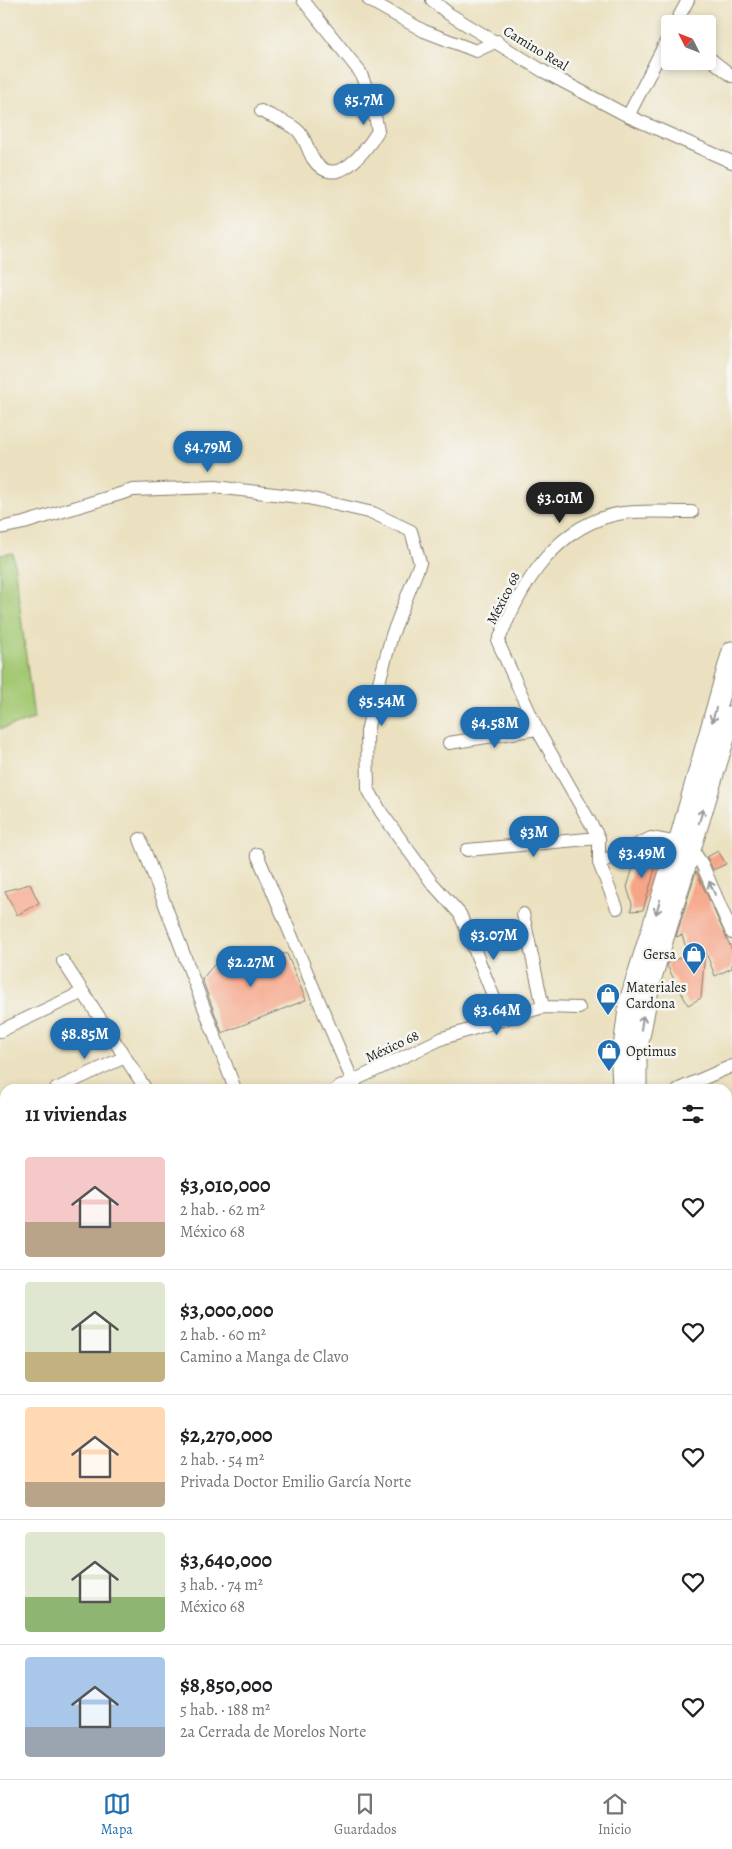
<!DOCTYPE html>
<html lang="es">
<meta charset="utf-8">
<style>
:root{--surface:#fff;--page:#f2f2f2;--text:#202124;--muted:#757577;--line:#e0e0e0;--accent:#1f6fb2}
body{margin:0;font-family:Alegreya,serif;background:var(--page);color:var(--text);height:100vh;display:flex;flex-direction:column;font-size:19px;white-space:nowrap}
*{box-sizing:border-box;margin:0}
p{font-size:16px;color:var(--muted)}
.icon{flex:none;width:28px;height:28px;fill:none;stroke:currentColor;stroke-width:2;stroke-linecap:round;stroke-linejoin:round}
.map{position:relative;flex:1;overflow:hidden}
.panel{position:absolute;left:0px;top:1084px;width:732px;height:696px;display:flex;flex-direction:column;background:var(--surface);border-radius:15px 15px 0 0;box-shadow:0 2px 8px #0003}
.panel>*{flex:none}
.needle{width:32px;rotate:312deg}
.controls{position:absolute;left:661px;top:15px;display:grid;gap:10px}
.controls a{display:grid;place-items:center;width:55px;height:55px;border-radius:5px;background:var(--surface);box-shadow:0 2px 8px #0003;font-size:25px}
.price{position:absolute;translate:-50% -42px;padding:0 11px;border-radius:18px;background:var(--accent);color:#fff;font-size:16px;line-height:32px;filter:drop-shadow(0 1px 2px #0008)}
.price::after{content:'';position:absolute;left:50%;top:30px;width:15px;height:11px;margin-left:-8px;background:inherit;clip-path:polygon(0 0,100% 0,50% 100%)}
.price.on{background:#222;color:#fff}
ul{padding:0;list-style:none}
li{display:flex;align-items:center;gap:15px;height:125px;padding:0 25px}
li+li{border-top:1px solid var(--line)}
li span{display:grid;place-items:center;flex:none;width:140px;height:100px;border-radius:5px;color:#555}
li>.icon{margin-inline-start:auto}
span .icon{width:60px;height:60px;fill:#fffc;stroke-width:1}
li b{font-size:21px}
h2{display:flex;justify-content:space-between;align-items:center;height:60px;padding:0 25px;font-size:21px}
.dock{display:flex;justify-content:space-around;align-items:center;height:70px;border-top:1px solid var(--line);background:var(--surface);font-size:14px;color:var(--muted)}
.dock a{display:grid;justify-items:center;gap:2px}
.dock .on{color:var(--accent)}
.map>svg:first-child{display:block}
.green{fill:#a4c973;stroke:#607248}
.building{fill:#f6a588}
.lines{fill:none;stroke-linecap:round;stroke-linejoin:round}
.street-casing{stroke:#847e6e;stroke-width:14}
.secondary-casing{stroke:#847e6e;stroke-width:18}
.primary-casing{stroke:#847e6e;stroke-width:21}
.street{stroke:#fff;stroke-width:12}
.secondary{stroke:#fff;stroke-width:16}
.primary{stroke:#fff;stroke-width:19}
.oneway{stroke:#999}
.labels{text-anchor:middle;stroke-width:5;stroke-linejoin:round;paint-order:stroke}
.street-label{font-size:14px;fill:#1c1c1c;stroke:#f6f6f2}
.poi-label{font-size:14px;fill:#1c1c1c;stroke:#f6f6f2;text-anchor:start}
</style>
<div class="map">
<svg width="732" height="1779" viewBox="0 0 732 1779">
<rect width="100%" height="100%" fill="#f6f6f2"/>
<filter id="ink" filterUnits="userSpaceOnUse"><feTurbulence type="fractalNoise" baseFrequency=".02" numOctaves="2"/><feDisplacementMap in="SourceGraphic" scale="10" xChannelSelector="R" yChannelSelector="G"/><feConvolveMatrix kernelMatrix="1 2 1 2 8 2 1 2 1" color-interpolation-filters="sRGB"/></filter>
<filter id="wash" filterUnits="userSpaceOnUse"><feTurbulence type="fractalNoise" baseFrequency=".0096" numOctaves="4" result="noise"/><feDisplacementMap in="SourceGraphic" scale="20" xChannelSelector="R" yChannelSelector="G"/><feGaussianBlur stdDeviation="1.12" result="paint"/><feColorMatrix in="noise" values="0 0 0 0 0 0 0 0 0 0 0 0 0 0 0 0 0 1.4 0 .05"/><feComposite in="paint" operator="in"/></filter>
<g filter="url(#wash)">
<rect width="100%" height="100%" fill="#ebe1c0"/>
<!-- green -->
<path class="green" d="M13 553 34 719 0 729V555Z"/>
<g id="blocks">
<!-- building -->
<path class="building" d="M646 850 660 852 643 910 631 911 632 904 627 887 636 858Z
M718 851 726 864 713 870 707 857Z
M696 871 732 950V968L715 976 705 950 701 998 688 1005 667 966 668 963 688 954 682 935 676 937Z
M30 884 39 903 17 915 5 891Z
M265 952 287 954 306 1000 222 1033 202 979 213 966 231 956Z"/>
</g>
</g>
<g filter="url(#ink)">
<use href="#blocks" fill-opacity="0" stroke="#847e6e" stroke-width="1"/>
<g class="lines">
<!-- street casing -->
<g class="street-casing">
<path id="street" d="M369 0 424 31 476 51 497 41
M432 0 449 14 543 71 628 116 732 162
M675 24 688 0
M708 57 732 76
M261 111C272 117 286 121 296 129 305 136 307 149 313 159 335 192 365 152 378 131L372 101 360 72 303 0
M628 116 670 34
M0 528 24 523 133 490 215 487 308 498 373 513 411 531 420 563 392 635 373 704 367 732 368 789 381 812 432 883 460 914 503 1020
M449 743 537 729
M140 839 235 1089
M467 850 599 838
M257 854 356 1089
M599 863 651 838 678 843 692 849 702 864 732 933
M617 908 599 863V838L537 729 498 642C521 585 556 523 623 513 645 510 669 512 692 512
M523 914 543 1007
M63 961 145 1088
M0 1031 83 992
M56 1089 125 1057
M336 1089 443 1038 543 1007 579 1008
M679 1089 732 1066
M0 1115 5 1113
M0 1124 5 1131
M728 1541 732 1540
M300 1775 302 1779
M659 1775 661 1779"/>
</g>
<!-- secondary casing -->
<g class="secondary-casing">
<path id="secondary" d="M0 1258 5 1256
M728 1491 732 1489
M0 1719 5 1731
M23 1775 25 1779
M501 1775 503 1779"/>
</g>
<!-- primary casing -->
<g class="primary-casing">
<path id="primary" d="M622 1089 621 1064 629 1001 678 843 732 651
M637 1089V1053L650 984 732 715
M728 1339 732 1351
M728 1390 732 1401"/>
</g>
<!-- street -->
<use href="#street" class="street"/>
<!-- secondary -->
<use href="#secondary" class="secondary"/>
<!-- primary -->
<use href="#primary" class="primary"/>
</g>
<!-- one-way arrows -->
<defs><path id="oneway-shaft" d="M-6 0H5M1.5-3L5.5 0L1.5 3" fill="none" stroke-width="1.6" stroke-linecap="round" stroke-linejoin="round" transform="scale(1.25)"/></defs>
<g class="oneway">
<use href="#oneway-shaft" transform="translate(714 715) rotate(106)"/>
<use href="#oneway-shaft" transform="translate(701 816) rotate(-73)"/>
<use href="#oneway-shaft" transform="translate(712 888) rotate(-114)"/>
<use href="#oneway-shaft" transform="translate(658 907) rotate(107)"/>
<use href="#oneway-shaft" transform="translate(642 1023) rotate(-81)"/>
</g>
</g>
<!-- icons -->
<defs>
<g id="shop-pin" transform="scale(1.25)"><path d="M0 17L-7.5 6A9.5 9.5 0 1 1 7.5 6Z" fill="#1f6fb2" stroke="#f6f6f2"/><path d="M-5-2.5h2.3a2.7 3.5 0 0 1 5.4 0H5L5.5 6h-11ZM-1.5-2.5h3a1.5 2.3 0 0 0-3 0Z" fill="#fff"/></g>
</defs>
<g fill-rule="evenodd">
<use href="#shop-pin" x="694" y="954"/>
<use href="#shop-pin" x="608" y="995"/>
<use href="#shop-pin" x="609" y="1051"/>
</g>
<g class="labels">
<!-- street labels -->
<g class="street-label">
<text transform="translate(536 48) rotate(31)" y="5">Camino Real</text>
<text transform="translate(503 598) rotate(-63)" y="5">México 68</text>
<text transform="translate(392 1046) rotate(-25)" y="5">México 68</text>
</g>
<!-- poi labels -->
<g class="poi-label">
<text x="676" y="959" text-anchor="end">Gersa</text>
<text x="626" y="992">Materiales<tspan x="626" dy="16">Cardona</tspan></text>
<text x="626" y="1056">Optimus</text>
</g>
</g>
</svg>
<div class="controls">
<a><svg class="needle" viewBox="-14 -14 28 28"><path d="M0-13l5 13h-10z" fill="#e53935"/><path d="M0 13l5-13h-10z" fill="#757577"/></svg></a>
</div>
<b class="price" style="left:364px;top:126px">$5.7M</b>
<b class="price" style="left:208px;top:473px">$4.79M</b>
<b class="price on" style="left:560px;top:524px">$3.01M</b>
<b class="price" style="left:382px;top:727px">$5.54M</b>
<b class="price" style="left:495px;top:749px">$4.58M</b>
<b class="price" style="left:534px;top:858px">$3M</b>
<b class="price" style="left:642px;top:879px">$3.49M</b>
<b class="price" style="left:494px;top:961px">$3.07M</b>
<b class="price" style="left:251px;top:988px">$2.27M</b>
<b class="price" style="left:497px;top:1036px">$3.64M</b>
<b class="price" style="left:85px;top:1060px">$8.85M</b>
<section class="panel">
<h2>11 viviendas<svg class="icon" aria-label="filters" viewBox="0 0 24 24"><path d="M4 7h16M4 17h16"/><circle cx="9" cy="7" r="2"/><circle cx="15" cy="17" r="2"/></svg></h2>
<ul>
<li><span style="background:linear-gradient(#f6c9c9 65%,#b9a48a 0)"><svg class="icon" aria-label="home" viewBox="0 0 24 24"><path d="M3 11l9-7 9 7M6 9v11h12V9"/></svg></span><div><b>$3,010,000</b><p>2 hab. · 62 m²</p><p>México 68</p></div><svg class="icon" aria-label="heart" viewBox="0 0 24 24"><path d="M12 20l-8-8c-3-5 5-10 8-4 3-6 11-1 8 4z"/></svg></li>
<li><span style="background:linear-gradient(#dfe7d0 70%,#c2b280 0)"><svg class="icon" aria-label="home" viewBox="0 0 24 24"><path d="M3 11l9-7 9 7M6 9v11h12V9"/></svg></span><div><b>$3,000,000</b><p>2 hab. · 60 m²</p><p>Camino a Manga de Clavo</p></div><svg class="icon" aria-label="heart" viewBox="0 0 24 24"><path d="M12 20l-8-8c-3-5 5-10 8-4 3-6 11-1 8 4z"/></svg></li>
<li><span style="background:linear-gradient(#ffd9b3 75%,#b9a48a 0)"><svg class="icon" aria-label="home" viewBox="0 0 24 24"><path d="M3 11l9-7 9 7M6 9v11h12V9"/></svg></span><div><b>$2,270,000</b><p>2 hab. · 54 m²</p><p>Privada Doctor Emilio García Norte</p></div><svg class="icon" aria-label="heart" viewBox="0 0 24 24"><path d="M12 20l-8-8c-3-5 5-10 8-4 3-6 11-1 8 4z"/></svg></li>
<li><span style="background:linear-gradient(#dfe7d0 65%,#8fb573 0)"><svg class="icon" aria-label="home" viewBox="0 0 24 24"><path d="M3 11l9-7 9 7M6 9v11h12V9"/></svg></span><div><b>$3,640,000</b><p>3 hab. · 74 m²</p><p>México 68</p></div><svg class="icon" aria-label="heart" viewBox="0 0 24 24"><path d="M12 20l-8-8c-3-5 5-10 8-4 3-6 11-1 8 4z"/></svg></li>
<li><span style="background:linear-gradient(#a9c7e8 70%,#9aa5b1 0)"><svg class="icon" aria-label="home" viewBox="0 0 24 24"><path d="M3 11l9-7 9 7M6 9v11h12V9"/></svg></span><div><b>$8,850,000</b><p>5 hab. · 188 m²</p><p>2a Cerrada de Morelos Norte</p></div><svg class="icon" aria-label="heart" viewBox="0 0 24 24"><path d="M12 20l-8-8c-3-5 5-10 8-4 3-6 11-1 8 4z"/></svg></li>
</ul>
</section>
</div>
<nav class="dock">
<a class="on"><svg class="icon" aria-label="map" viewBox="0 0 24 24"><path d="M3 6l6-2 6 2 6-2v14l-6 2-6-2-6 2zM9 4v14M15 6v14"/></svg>Mapa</a>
<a><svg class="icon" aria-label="saved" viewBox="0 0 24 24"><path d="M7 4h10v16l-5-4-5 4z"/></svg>Guardados</a>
<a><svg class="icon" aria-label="home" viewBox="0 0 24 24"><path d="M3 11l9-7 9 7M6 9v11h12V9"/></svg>Inicio</a>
</nav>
